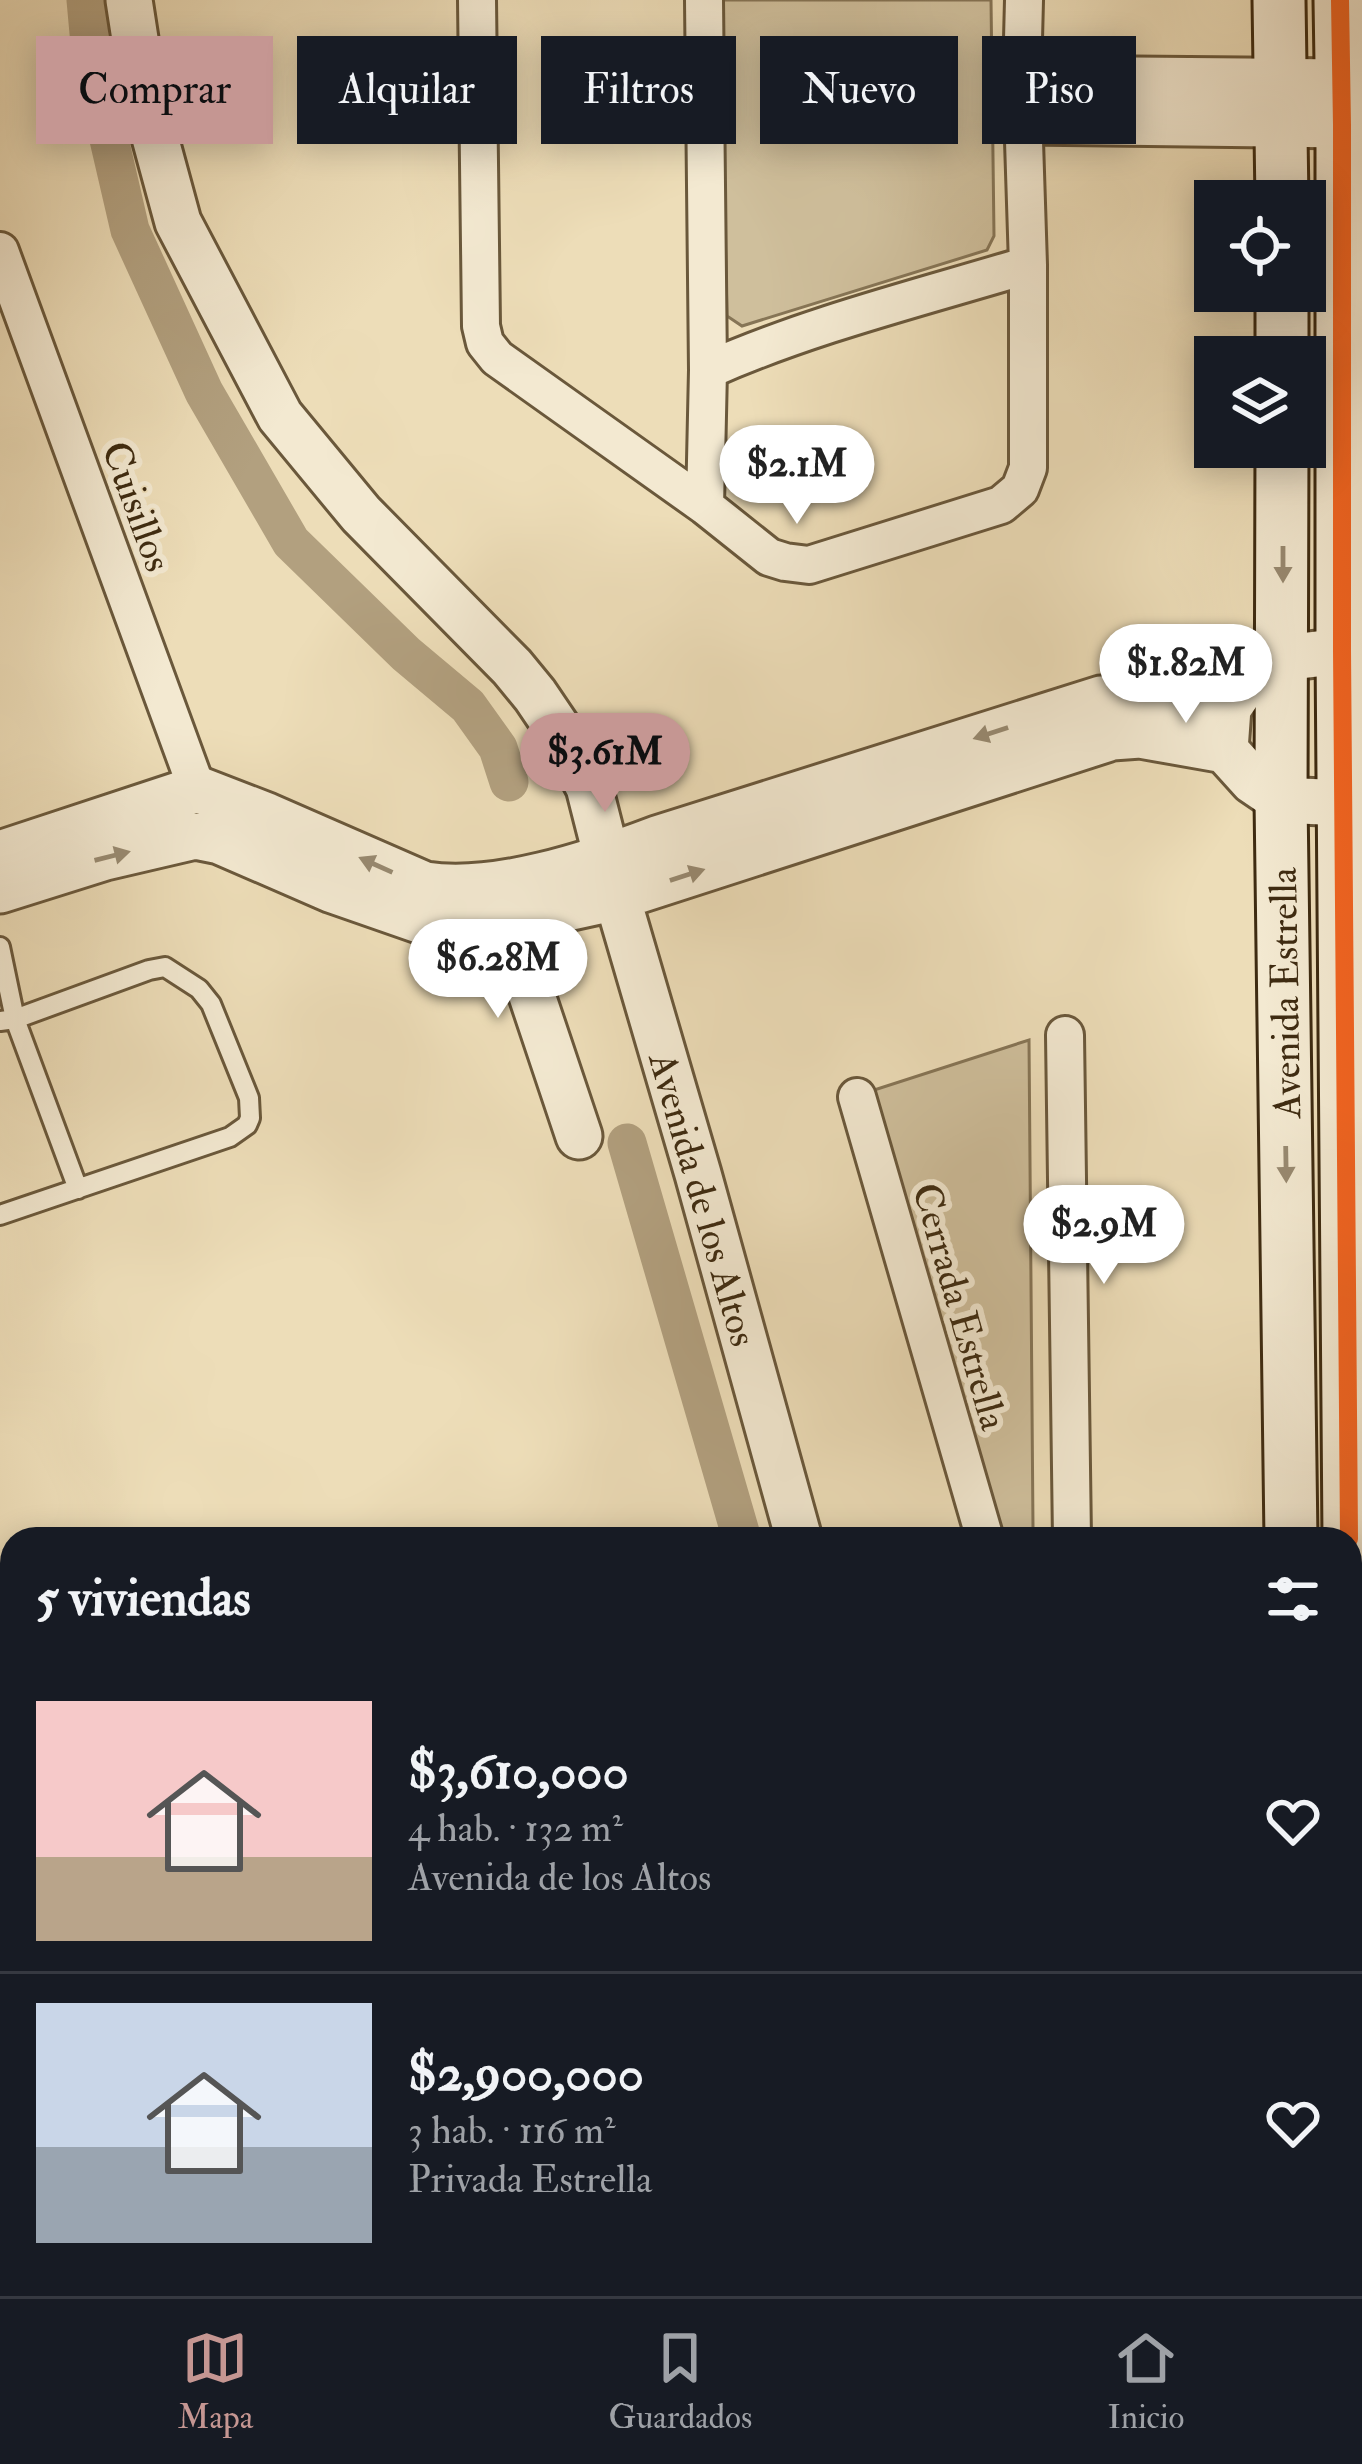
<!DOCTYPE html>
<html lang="es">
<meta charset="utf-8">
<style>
:root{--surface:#171b24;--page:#20242c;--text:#f1f3f6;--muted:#9ea1a6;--line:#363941;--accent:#c59692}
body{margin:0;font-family:"IM FELL Double Pica",serif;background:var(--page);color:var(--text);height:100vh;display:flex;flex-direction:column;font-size:45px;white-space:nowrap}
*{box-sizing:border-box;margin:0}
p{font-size:39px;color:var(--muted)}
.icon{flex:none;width:66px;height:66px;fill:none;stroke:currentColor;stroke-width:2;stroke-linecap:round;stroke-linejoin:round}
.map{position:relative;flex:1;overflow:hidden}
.drawer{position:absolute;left:0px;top:1527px;width:1362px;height:771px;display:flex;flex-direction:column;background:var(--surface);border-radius:36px 36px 0 0;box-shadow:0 6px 30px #0003}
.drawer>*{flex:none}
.banner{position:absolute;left:36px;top:36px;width:1290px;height:108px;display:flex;gap:24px}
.buttons{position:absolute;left:1194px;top:180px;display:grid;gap:24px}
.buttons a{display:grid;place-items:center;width:132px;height:132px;border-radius:0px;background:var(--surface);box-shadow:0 6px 30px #0003;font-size:60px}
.price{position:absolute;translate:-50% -102px;padding:0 27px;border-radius:42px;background:#fff;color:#222;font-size:39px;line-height:78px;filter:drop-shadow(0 3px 6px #0008)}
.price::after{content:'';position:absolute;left:50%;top:72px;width:36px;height:27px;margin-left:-18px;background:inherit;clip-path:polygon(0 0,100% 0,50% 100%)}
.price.on{background:var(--accent);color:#111}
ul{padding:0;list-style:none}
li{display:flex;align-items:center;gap:36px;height:300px;padding:0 36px}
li+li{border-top:3px solid var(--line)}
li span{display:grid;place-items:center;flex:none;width:336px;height:240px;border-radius:0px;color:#555}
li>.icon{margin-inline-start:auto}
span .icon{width:144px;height:144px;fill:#fffc;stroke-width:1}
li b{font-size:51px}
h2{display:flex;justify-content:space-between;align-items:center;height:144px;padding:0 36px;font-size:51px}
.pill{padding:0 42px;border-radius:0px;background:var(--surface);box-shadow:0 6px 30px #0003;font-size:42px;line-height:108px}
.pill.on{background:var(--accent);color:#111}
.menu{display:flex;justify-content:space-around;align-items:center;height:168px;border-top:3px solid var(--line);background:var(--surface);font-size:33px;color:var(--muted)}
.menu a{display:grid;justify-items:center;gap:6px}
.menu .on{color:var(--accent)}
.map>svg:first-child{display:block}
.green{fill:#cfbf9c;stroke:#867556;stroke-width:3}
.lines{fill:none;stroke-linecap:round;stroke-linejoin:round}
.canal{stroke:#b2a07f;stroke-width:39}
.service-casing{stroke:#6a583b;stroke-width:24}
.minor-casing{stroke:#6a583b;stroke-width:42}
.tertiary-casing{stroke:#6a583b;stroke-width:51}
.secondary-casing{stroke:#3e2b11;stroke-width:57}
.service{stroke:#f3e9d1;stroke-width:18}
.minor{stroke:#f3e9d1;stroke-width:36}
.tertiary{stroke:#f3e9d1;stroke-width:45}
.secondary{stroke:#f3e9d1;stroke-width:51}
.bus-1-casing{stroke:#f3e9d1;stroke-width:27}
.bus-1{stroke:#f26522;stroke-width:18}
.oneway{fill:#988a71}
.labels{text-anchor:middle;stroke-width:12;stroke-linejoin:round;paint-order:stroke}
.street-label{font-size:39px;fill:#3e2b11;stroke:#f3e9d1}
</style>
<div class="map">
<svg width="1362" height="2296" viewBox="0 0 1362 2296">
<rect width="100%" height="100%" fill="#edddb8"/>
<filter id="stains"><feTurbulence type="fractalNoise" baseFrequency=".00167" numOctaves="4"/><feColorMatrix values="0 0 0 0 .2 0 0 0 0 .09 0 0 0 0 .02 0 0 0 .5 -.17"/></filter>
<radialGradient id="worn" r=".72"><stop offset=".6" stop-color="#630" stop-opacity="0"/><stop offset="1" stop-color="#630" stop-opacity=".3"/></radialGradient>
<!-- green -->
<path class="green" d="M720 0H991L994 236 987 250 742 326 727 316Z
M1029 1040 1033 1528 1028 1534 1004 1537 995 1532 871 1091Z"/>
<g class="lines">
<!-- canal -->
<path class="canal" d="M86 0 92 66 130 230 204 392 291 542 406 654 468 706 498 748 509 782
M627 1143 742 1539
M790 2296 792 2286"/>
<!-- service casing -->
<g class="service-casing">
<path id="service" d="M0 947 15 1019 78 1189
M0 1021 15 1019 149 970 165 967 199 989 211 1004 249 1098 250 1118 247 1125 230 1137 0 1215"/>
</g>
<!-- minor casing -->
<g class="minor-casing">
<path id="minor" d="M477 0 481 326 485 343 497 358 705 506 769 557 785 562 809 565 1001 505 1020 489 1028 468V265L1022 79 1024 0
M704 0 708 370C809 325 922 297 1028 265
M0 251 197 789
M705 506 708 370
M1065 1035 1072 1539
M857 1097 985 1539
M1350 1570H1362
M954 2287H1299"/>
</g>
<!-- tertiary casing -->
<g class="tertiary-casing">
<path id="tertiary" d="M129 0 144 97 178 222 280 416 361 514 512 667 535 695 558 729 589 787 617 897 698 1174 799 1539
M1022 79 1340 82
M1024 121 1342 125
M1342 651 1283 658 1271 664 1241 689 1228 708 1225 750 1253 781 1281 800 1343 803
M0 854 197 789 267 816 425 885C495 896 591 864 657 839L1101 699 1142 698 1228 708
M0 890 105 857 195 836 220 841 333 890 422 921 455 925 507 921 617 897 1112 737 1140 735 1225 750
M501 892 507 921 579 1136
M851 2296 853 2286"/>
</g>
<!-- secondary casing -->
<g class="secondary-casing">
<path id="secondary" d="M1279 0 1282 201
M1340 0 1342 125V651L1349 1539
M1282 291V357
M1282 447 1281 800 1291 1539
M1350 1613 1356 2296
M1299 2286V2296"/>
</g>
<!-- service -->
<use href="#service" class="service"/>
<!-- minor -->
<use href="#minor" class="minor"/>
<!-- tertiary -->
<use href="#tertiary" class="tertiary"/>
<!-- secondary -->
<use href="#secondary" class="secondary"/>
<!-- bus-1 casing -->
<g class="bus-1-casing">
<path id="bus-1" d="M1340 0 1342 125V651L1349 1539"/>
</g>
<!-- bus-1 -->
<use href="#bus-1" class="bus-1"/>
</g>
<!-- one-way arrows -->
<defs><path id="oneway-solid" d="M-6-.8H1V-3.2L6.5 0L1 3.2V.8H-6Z" transform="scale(3)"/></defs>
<g class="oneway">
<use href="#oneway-solid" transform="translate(1283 564) rotate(90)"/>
<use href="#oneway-solid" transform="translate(991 733) rotate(162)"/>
<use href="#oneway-solid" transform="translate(112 856) rotate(-14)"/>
<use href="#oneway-solid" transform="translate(376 865) rotate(-156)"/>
<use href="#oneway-solid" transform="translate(687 875) rotate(-18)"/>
<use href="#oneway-solid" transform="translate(1286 1164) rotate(89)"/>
</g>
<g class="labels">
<!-- street labels -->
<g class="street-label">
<text transform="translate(138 506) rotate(70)" y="14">Cuisillos</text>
<text transform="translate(1284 993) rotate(-91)" y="14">Avenida Estrella</text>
<text transform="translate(704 1199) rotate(74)" y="14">Avenida de los Altos</text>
<text transform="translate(961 1306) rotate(74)" y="14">Cerrada Estrella</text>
</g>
</g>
<rect width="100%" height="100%" filter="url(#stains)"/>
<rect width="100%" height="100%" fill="url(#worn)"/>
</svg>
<div class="buttons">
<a><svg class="icon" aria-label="locate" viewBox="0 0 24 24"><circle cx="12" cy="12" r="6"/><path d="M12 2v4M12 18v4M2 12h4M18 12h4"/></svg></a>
<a><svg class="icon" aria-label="layers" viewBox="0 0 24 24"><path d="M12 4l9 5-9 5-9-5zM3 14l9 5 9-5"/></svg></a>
</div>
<b class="price" style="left:797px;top:527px">$2.1M</b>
<b class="price" style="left:1186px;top:726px">$1.82M</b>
<b class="price on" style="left:605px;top:815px">$3.61M</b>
<b class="price" style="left:498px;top:1021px">$6.28M</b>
<b class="price" style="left:1104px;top:1287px">$2.9M</b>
<div class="banner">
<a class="pill on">Comprar</a>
<a class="pill">Alquilar</a>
<a class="pill">Filtros</a>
<a class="pill">Nuevo</a>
<a class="pill">Piso</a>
</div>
<section class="drawer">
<h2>5 viviendas<svg class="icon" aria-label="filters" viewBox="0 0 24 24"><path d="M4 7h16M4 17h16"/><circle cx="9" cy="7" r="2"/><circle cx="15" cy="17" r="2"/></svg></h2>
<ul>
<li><span style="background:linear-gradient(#f6c9c9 65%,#b9a48a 0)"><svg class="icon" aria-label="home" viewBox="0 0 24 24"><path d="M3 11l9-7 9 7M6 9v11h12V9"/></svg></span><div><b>$3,610,000</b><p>4 hab. · 132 m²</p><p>Avenida de los Altos</p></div><svg class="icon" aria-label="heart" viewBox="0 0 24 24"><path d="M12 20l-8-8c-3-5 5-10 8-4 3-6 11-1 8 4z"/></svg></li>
<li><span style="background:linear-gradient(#c9d6e8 60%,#9aa5b1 0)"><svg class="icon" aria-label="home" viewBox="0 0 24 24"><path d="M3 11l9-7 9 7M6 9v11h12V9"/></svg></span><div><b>$2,900,000</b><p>3 hab. · 116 m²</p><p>Privada Estrella</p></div><svg class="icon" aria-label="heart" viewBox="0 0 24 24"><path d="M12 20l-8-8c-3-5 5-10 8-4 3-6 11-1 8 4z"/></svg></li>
</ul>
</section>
</div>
<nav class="menu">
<a class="on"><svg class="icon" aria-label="map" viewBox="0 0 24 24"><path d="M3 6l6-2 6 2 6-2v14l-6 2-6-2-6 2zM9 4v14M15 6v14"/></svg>Mapa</a>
<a><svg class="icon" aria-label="saved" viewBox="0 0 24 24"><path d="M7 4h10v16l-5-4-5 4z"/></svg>Guardados</a>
<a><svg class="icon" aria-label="home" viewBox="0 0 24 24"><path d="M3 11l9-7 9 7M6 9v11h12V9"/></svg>Inicio</a>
</nav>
